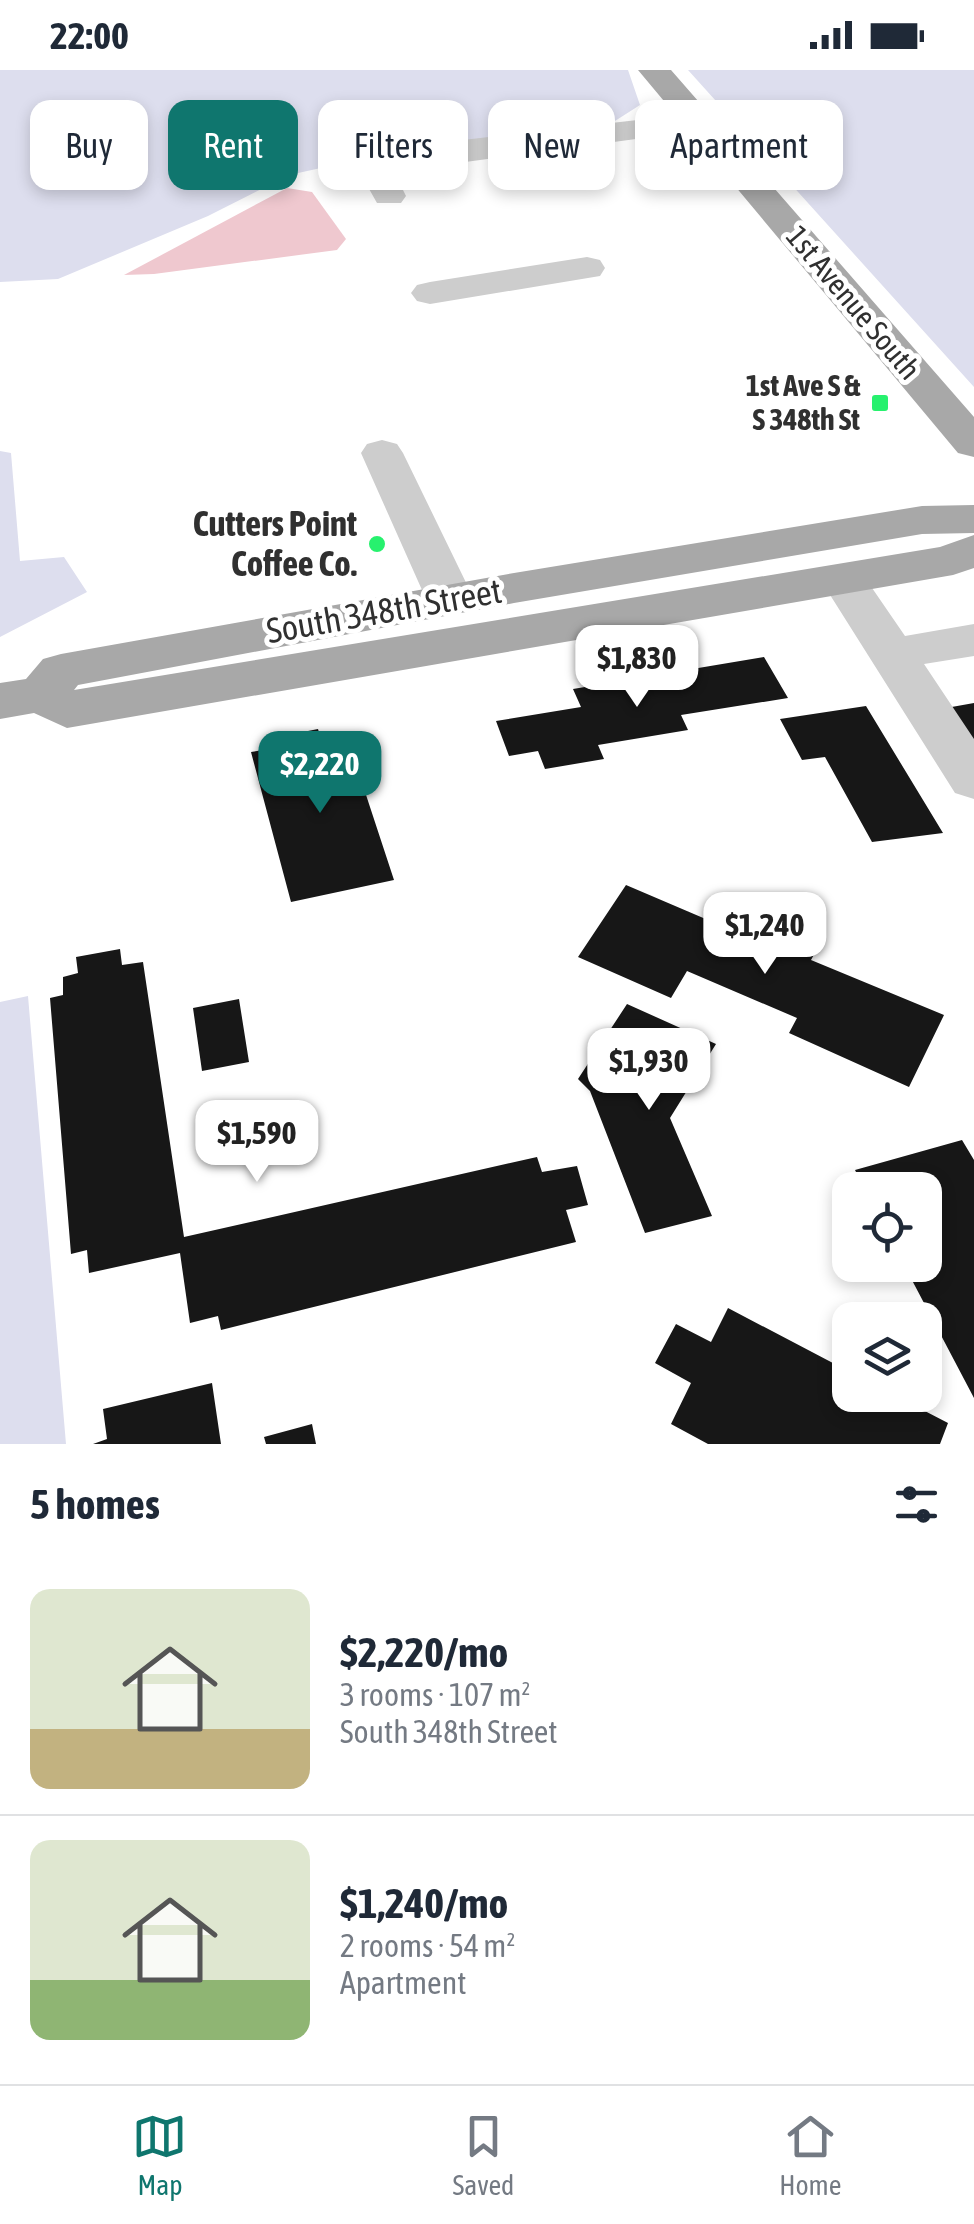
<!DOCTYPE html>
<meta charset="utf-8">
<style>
:root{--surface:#fff;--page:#f6f6f7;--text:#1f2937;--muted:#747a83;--line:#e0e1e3;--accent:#0f766e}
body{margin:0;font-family:"Asap Condensed",sans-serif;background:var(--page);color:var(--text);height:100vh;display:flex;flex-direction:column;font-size:38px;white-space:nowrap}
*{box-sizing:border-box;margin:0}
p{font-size:32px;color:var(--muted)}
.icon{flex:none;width:55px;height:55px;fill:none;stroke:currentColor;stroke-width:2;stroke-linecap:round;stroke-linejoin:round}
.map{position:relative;height:1374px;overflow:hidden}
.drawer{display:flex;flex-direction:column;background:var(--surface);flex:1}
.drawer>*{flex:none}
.hud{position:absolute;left:30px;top:30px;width:915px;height:90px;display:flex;gap:20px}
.buttons{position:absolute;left:832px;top:1102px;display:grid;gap:20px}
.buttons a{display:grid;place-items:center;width:110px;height:110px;border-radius:20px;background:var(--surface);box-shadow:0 5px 15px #0003;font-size:50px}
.price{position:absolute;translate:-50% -85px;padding:0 22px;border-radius:20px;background:#fff;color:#222;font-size:32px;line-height:65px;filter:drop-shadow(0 2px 5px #0008)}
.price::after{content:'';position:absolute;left:50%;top:60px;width:30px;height:22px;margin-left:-15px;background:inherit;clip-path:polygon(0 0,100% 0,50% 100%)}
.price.selected{background:var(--accent);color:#fff}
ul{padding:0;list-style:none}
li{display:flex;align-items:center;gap:30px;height:250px;padding:0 30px}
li+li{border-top:2px solid var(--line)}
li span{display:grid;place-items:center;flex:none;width:280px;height:200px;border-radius:20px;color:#555}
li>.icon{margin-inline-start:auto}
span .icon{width:120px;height:120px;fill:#fffc;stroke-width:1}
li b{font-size:42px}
h2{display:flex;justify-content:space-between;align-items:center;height:120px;padding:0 30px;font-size:42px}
.pill{padding:0 35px;border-radius:20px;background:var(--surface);box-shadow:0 5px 15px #0003;font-size:35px;line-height:90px}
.pill.selected{background:var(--accent);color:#fff}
.status{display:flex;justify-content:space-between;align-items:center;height:70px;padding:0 50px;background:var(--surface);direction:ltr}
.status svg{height:28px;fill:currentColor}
.tabs{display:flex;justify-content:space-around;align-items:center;height:140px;border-top:2px solid var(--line);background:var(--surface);font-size:28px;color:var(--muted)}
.tabs a{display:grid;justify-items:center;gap:5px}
.tabs .selected{color:var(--accent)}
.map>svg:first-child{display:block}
.green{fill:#dddeee}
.water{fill:#efc8cf}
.building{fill:#171717}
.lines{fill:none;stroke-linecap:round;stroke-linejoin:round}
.minor{fill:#cdcdcd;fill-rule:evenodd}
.major{fill:#a8a8a8;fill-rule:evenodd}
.poi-dot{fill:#27f16e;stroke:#fff;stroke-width:4}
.labels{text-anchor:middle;stroke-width:10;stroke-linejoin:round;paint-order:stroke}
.far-street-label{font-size:30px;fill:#303030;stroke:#fff}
.far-poi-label{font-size:30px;font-weight:bold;fill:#303030;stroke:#fff;text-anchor:end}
.poi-label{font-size:35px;font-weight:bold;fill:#303030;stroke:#fff;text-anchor:end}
.street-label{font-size:35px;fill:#303030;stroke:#fff}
</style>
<div class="status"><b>22:00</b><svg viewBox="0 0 49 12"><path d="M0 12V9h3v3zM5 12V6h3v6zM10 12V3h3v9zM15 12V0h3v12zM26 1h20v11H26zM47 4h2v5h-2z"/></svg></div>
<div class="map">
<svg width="974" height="1374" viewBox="0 0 974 1374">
<rect width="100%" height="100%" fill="#fff"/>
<!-- green -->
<path class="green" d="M0 0H628L640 35 604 58 352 86 339 94 289 105 208 146 58 209 0 212Z
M688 0H974V317Z
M0 381 11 383 20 491 64 487 87 522 0 567Z
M28 926 66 1374H0V932Z"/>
<!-- water -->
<path class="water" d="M287 118 312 122 346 169 337 180 154 204 124 205Z"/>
<!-- building -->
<path class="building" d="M764 587 788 628 681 645 688 660 598 675 604 689 545 699 538 681 509 686 496 651 581 637 573 619Z
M974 633V679L946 638Z
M866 636 943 763 872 772 825 687 802 690 780 649Z
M318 659 321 669 346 664 394 810 291 832 251 682 281 677 278 667Z
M626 815 715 853 731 828 824 866 811 890 944 945 909 1017 789 963 797 948 687 901 671 928 578 887Z
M120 879 122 895 143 892 184 1167 537 1087 542 1102 577 1096 588 1135 566 1140 576 1172 221 1260 218 1246 190 1253 180 1183 89 1203 87 1180 71 1184 50 928 63 925V907L78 903 76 887Z
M239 929 249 992 202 1001 193 938Z
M627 934 716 974 670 1048 712 1146 645 1163 590 1021 578 1009Z
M962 1070 974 1090V1328L904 1195H925V1120H865L855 1100Z
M728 1238 850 1302V1325H894L948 1353 940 1374H708L671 1354 691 1313 655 1293 676 1254 711 1272Z
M212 1313 221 1374H93L107 1369 103 1339Z
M312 1354 316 1374H266L264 1367Z"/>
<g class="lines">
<!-- minor -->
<path class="minor" d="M699 43 710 45 715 52 710 59 413 99 398 110 406 126 401 133H377L364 110 374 93 404 81 463 70Z
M587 187 600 190 605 198 600 206 430 234 417 231 411 223 417 215 430 212Z
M382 370 397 374 403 383 474 529 467 539 450 544 433 539 426 529 361 383 367 374Z
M843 495 859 499 905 566 974 554V586L924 594 974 669V729L955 723 820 509 827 499Z"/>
<!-- major -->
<path class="major" d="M638 0H671L974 347V387L958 383Z
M974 435V463L922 464 514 533 78 615 74 620 940 477 974 465V498L953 505 67 658 34 643 0 649V613L26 609 43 589 61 584 514 503 922 436Z"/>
</g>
<!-- markers -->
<g class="poi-dot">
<rect x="870" y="323" width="20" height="20" rx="5"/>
<circle cx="377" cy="474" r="10"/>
</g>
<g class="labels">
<!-- far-street labels -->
<g class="far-street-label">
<text transform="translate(853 233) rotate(50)" y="10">1st Avenue South</text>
</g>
<!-- far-poi labels -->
<g class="far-poi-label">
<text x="860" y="326">1st Ave S &amp;<tspan x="860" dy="34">S 348th St</tspan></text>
</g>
<!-- poi labels -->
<g class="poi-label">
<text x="357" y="466">Cutters Point<tspan x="357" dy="40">Coffee Co.</tspan></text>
</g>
<!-- street labels -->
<g class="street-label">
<text transform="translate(384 541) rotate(-10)" y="12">South 348th Street</text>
</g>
</g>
</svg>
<div class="buttons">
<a><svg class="icon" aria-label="locate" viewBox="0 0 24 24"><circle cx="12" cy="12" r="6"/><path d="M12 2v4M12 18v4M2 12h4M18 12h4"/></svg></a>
<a><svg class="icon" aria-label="layers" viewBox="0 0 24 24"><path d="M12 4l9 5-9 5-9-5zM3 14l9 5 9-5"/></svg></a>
</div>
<b class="price" style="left:637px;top:640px">$1,830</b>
<b class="price selected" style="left:320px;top:746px">$2,220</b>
<b class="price" style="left:765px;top:907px">$1,240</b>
<b class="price" style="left:649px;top:1043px">$1,930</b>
<b class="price" style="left:257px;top:1115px">$1,590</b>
<div class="hud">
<a class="pill">Buy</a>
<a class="pill selected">Rent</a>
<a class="pill">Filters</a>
<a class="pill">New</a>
<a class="pill">Apartment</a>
</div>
</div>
<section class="drawer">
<h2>5 homes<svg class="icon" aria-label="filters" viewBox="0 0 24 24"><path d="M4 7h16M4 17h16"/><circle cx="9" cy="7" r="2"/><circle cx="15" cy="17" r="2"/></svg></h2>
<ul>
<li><span style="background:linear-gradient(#dfe7d0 70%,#c2b280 0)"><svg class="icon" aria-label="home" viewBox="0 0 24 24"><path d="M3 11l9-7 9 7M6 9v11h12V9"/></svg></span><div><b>$2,220/mo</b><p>3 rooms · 107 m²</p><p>South 348th Street</p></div></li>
<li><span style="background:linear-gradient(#dfe7d0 70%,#8fb573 0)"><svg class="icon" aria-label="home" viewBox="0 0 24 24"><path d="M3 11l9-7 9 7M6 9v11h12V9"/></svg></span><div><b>$1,240/mo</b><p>2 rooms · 54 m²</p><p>Apartment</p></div></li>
</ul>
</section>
<nav class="tabs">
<a class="selected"><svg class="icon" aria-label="map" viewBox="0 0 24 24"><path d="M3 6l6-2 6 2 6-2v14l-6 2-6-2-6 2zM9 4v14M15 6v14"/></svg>Map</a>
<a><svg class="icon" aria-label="saved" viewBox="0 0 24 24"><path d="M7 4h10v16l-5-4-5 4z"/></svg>Saved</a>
<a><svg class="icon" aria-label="home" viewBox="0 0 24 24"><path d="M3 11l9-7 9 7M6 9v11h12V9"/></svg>Home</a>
</nav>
